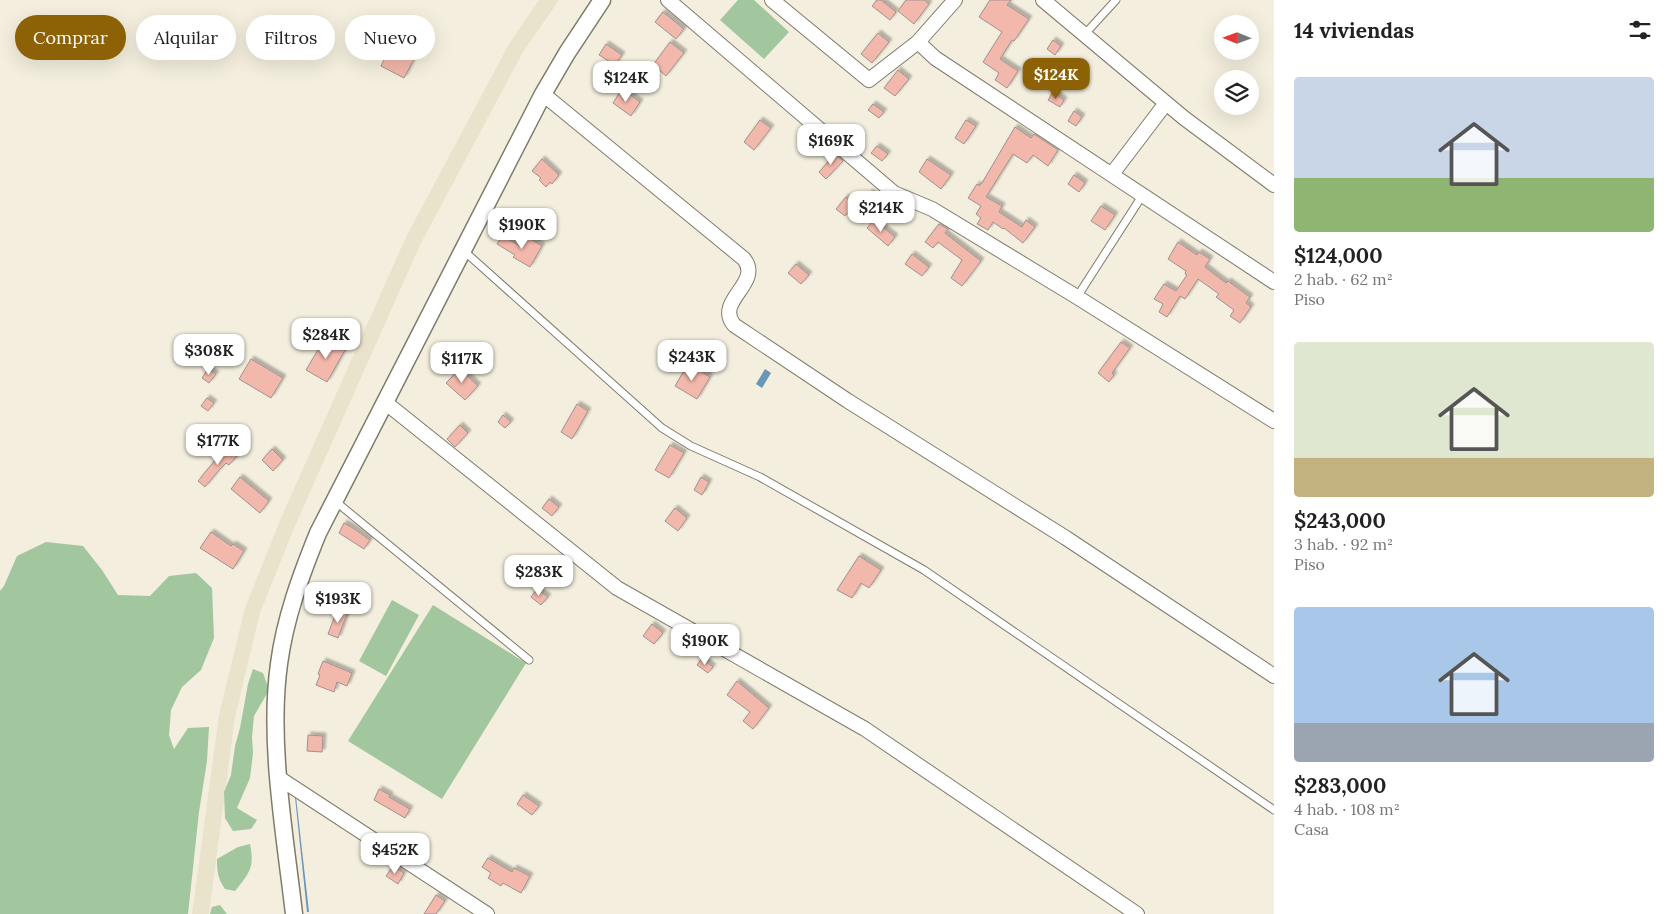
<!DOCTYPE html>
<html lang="es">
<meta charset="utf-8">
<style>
:root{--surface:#fff;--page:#f6f6f6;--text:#222;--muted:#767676;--accent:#8d6106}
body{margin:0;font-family:Lora,serif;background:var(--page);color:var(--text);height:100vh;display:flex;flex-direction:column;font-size:19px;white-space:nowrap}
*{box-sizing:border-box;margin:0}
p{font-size:16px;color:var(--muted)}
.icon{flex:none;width:28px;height:28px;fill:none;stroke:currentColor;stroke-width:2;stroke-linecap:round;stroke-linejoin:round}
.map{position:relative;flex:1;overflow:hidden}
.panel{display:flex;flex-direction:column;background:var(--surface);width:400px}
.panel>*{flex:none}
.guide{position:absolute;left:15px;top:15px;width:475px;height:45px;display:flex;gap:10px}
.needle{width:32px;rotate:271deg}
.controls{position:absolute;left:1214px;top:15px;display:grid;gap:10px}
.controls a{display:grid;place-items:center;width:45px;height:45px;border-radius:50%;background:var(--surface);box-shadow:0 5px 20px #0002;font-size:25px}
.price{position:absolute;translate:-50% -42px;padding:0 11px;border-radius:10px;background:#fff;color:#222;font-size:16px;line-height:32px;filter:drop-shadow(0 1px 2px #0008)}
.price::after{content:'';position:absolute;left:50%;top:30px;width:15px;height:11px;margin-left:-8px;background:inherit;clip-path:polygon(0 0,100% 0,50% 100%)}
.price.selected{background:var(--accent);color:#fff}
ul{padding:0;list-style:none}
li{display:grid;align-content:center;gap:10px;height:265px;padding:0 20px}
li span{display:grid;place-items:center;height:155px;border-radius:5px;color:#555}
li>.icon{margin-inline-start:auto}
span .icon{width:90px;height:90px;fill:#fffc;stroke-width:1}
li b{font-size:21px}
h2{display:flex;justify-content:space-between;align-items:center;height:60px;padding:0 20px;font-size:21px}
.tag{padding:0 18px;border-radius:22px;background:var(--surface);box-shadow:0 5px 20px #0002;font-size:18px;line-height:45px}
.tag.selected{background:var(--accent);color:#fff}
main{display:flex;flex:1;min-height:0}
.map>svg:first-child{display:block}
.built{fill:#eae3cb}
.green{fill:#a2c69d}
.water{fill:#6a96b8}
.building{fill:#f2b8ab;stroke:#a3918d;filter:url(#shadow)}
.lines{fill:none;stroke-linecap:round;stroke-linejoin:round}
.service-casing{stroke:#7f7b6b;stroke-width:9}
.minor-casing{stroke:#7f7b6b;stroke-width:16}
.tertiary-casing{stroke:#7f7b6b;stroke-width:19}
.service{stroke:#fff;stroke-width:7}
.minor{stroke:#fff;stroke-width:14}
.tertiary{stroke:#fff;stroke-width:16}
</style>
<main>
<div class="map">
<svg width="1274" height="914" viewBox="0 0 1274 914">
<defs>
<filter id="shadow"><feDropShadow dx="3" dy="-3" stdDeviation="1" flood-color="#0004"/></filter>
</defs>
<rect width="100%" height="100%" fill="#f3eedd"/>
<!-- built -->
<path class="built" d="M539 0H559L523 52 420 245 295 526 260 613 235 717 209 914H192L219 715 245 608 281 518 406 237 509 44Z"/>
<!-- green -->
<path class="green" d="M738 0H754L789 32 764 59 720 20Z
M46 542 83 546 102 570 118 595 150 596 169 576 196 573 212 588 214 638 201 670 182 687 171 710 169 735 174 749 188 728 209 727 207 761 199 812 188 914H0V591L4 586 17 556Z
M392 600 419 615 386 676 359 661Z
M433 605 526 663 442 799 348 741Z
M253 669 263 673 269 690 254 716 252 737 253 753 250 778 237 808 257 820 251 829 233 831 225 818 224 792 231 775 235 746 240 728 248 684Z
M250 844C255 868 249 873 235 891L225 889C218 879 217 872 217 859L238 847Z
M220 905 227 914H210L212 907Z"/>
<!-- water -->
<path class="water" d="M765 369 771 373 762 388 756 384Z
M295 797H296L309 912H307Z"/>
<!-- building -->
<path class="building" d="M877 0H881L896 12 890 20 872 6Z
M906 0H924L929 4 914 24 898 11Z
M990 0H1011L1007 5 1029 19 1014 41 1012 40 1000 59 1018 71 1007 88 995 80 999 73 983 62 1002 32 979 17Z
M663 12 684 29 676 39 655 22Z
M878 33 889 42 872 63 861 54Z
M1053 40 1061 46 1055 55 1047 49Z
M670 42 684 53 666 76 653 65Z
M606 44 622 55 615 65 599 55Z
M390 47 414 59 404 78 381 66Z
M898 70 909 79 895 96 884 88Z
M622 89 640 102 631 116 613 103Z
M1053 92 1064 100 1060 107 1048 100Z
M873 104 884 112 879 118 868 110Z
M1074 111 1082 117 1076 126 1068 121Z
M760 120 771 128 754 150 744 142Z
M966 120 976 126 964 144 955 138Z
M1015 127 1031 138 1034 134 1058 150 1048 166 1033 155 1027 163 1013 154 986 197 1002 206 999 212 1022 227 1026 220 1035 227 1023 243 1004 228 1003 229 993 222 988 230 977 224 981 218 976 214 981 206 968 198 977 184 979 186 982 183Z
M877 146 888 154 882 161 871 153Z
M835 154 843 161 826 179 819 172Z
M542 159 559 175 552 184 550 182 546 187 539 180 541 178 532 171Z
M927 159 951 175 941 189 919 172Z
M1074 175 1085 183 1079 192 1068 184Z
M870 192 880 199 872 209 863 201Z
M846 197 855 204 845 216 836 209Z
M1101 206 1115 215 1105 230 1091 221Z
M874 220 895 237 888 246 867 228Z
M939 224 948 229 945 233 981 261 962 286 951 278 962 260 938 242 933 248 925 242Z
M502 236 520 246 526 236 542 246 530 267 513 257 515 255 497 244Z
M1178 242 1197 255 1199 252 1210 259 1205 267 1226 283 1228 281 1250 297 1246 303 1251 307 1240 323 1230 316 1234 310 1216 297 1219 294 1198 279 1185 299 1180 296 1167 317 1159 312 1163 304 1154 299 1164 284 1176 291 1187 275 1185 274 1186 271 1168 259Z
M912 254 929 267 922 276 905 264Z
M796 264 809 275 801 284 788 273Z
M325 338 345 350 327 382 306 370Z
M1121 342 1130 348 1112 373 1114 375 1109 382 1098 373Z
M251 359 283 378 271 398 239 379Z
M688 364 710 377 697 399 675 386Z
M208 369 216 374 209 383 202 378Z
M460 369 478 386 465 400 446 383Z
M207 398 214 403 208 411 201 406Z
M577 404 588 411 572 439 561 432Z
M503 415 511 422 505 428 498 422Z
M460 425 468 433 455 447 447 439Z
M670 445 684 453 669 478 655 470Z
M226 447 237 456 229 465 226 463 220 469 205 487 198 481Z
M272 449 283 460 273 471 262 460Z
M240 477 269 501 260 513 231 489Z
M701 477 709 482 702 495 694 490Z
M549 499 559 507 552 516 542 508Z
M675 508 687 518 678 531 665 521Z
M344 523 353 528 370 540 364 549 339 533Z
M211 532 231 546 233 544 244 551 233 569 200 548Z
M859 556 881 570 869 588 861 583 852 598 837 590Z
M537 589 548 597 541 605 531 597Z
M337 610 347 614 338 638 328 634Z
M652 624 663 633 654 644 643 636Z
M702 658 713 667 708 673 697 665Z
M323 661 352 673 347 686 337 682 334 692 316 685 320 675 318 674Z
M737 681 769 708 753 729 743 721 750 712 727 695Z
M308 735 323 736 322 752 307 751Z
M379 789 390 795 389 797 410 809 405 818 374 800Z
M523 795 539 806 532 815 517 804Z
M488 858 512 872 514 868 530 876 521 893 503 883 501 886 488 878 491 873 482 867Z
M393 866 404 873 398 884 386 876Z
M436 895 445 901 436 914H424Z"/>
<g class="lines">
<!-- service casing -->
<g class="service-casing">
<path id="service" d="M1084 35 1116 0
M464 251 662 428 691 446 760 477 924 570 1274 810
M1077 297 1142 196
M335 501 529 660"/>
</g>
<!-- minor casing -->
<g class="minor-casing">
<path id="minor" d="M668 0 894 193 932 209 1077 297 1274 421
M772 0 869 80 918 42 955 0
M1043 0 1184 118 1274 185
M918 42 935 58 1274 282
M543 94 744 259C763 283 714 301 734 325L848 401 1066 538 1274 676
M1112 174 1166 103
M386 403 617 588 865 729 1137 914
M279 778 487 914"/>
</g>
<!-- tertiary casing -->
<g class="tertiary-casing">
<path id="tertiary" d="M294 914C285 835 268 742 279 664 285 618 301 575 318 533L543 94 567 53 602 0"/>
</g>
<!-- service -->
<use href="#service" class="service"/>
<!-- minor -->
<use href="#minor" class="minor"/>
<!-- tertiary -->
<use href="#tertiary" class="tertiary"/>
</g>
</svg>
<div class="controls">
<a><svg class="needle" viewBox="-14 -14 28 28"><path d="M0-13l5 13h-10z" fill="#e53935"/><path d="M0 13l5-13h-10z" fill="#767676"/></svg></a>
<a><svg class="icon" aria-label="layers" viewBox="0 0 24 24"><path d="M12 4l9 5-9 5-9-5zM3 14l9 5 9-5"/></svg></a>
</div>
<b class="price selected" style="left:1056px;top:100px">$124K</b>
<b class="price" style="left:626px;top:103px">$124K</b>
<b class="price" style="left:831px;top:166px">$169K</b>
<b class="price" style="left:881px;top:233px">$214K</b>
<b class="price" style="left:522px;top:250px">$190K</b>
<b class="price" style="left:326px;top:360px">$284K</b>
<b class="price" style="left:209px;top:376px">$308K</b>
<b class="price" style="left:692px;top:382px">$243K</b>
<b class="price" style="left:462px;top:384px">$117K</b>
<b class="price" style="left:218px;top:466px">$177K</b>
<b class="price" style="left:539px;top:597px">$283K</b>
<b class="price" style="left:338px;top:624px">$193K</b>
<b class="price" style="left:705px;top:666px">$190K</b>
<b class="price" style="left:395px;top:875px">$452K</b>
<div class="guide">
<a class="tag selected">Comprar</a>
<a class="tag">Alquilar</a>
<a class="tag">Filtros</a>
<a class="tag">Nuevo</a>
</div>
</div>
<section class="panel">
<h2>14 viviendas<svg class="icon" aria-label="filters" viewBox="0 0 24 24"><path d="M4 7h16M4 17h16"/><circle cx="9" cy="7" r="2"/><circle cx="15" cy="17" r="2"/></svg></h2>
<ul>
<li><span style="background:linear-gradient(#c9d6e8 65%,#8fb573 0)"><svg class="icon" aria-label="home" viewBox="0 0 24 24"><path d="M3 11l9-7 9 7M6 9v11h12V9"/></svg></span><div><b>$124,000</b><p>2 hab. · 62 m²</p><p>Piso</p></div></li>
<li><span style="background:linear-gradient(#dfe7d0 75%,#c2b280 0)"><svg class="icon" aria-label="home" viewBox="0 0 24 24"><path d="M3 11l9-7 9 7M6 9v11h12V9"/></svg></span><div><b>$243,000</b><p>3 hab. · 92 m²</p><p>Piso</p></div></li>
<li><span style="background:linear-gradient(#a9c7e8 75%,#9aa5b1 0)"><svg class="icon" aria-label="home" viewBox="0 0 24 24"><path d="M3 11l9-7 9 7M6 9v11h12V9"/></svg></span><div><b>$283,000</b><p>4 hab. · 108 m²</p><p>Casa</p></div></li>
</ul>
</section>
</main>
